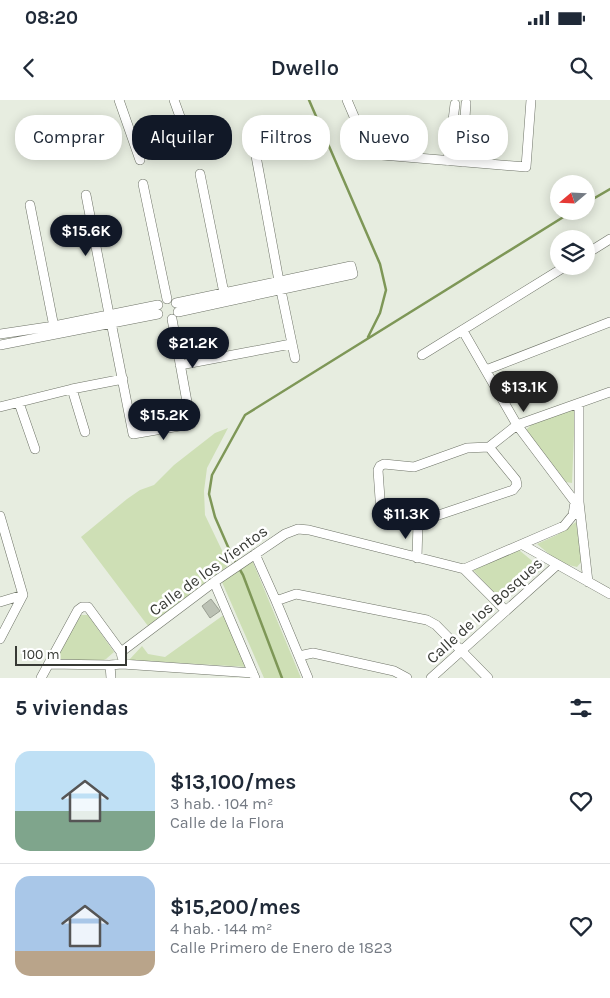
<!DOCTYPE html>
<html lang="es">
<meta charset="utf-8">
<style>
:root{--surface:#fff;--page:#f2f2f3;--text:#1f2937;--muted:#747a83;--line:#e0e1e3;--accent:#111827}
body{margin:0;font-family:Karla,sans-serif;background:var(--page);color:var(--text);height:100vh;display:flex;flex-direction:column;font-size:19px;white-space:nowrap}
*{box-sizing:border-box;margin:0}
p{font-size:16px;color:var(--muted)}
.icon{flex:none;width:28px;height:28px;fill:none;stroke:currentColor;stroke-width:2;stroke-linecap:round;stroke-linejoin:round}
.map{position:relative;height:578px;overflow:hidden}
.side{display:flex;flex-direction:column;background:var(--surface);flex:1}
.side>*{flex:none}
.guide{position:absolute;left:15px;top:15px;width:580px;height:45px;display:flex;gap:10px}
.needle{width:32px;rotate:251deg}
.controls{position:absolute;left:550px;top:75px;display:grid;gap:10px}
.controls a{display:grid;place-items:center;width:45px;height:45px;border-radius:50%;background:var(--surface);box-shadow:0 2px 12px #0003;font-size:25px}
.scale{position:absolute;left:15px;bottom:12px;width:112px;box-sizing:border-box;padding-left:5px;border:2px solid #373934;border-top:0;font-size:14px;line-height:18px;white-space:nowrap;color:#373934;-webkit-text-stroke:4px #fff;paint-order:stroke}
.price{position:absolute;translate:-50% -42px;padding:0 11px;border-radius:18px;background:var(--accent);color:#fff;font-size:16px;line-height:32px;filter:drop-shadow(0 1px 2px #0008)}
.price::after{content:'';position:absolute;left:50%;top:30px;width:15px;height:11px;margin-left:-8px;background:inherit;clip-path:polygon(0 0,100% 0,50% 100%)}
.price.on{background:#222;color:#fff}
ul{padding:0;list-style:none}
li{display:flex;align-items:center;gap:15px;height:125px;padding:0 15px}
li+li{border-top:1px solid var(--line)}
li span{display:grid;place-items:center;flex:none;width:140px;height:100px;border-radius:15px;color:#555}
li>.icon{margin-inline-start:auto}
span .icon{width:60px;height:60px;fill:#fffc;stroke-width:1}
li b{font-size:21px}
h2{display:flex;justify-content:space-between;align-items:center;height:60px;padding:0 15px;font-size:21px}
.tag{padding:0 18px;border-radius:20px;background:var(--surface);box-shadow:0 2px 12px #0003;font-size:18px;line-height:45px}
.tag.on{background:var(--accent);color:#fff}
.status{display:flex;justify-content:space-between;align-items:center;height:35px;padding:0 25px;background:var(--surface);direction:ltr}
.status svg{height:14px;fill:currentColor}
header{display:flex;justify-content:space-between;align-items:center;height:65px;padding:0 15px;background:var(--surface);font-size:22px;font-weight:600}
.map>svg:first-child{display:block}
.green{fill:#cedfb5}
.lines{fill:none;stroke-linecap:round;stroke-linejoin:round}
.stream{stroke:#7e9757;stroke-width:2.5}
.building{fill:#bbc1b4;stroke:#999e92}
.street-casing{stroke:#6e7367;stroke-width:10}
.street{stroke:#fff;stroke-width:9}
.labels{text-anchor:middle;stroke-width:5;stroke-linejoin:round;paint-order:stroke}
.street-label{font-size:16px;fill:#373934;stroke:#fff}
</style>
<div class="status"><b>08:20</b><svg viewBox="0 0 49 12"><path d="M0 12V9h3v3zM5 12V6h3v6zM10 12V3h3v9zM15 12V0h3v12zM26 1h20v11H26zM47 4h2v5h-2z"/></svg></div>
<header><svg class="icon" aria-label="back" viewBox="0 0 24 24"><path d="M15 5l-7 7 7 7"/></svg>Dwello<svg class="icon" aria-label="search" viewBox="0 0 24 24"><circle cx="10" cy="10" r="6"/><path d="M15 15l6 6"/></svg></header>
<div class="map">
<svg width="610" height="578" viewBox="0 0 610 578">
<rect width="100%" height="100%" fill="#e7ede0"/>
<!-- green -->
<path class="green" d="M575 309 572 383 566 382 526 330 533 323Z
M228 328 207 368 204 391 205 415 229 465 148 526 81 437 127 399 140 390 154 385 174 365 215 333Z
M576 422 582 461 577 467 560 463 537 444 557 435Z
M519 450 542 469 503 502 473 470Z
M252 460 301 578H264L222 482Z
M225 514 248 567 129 560 142 546 148 554 165 557Z
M81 515H88L114 552 106 559 101 561H54Z"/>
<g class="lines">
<!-- stream -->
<path class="stream" d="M309 0 380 164 386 190 380 213 368 237
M586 103 610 89
M282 578 243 475 232 456 215 417 209 394 212 375 245 315 573 111"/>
</g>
<!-- building -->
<path class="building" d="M211 499 220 511 210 518 202 506Z"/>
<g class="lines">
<!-- street casing -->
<g class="street-casing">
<path id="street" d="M119 0 140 60
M174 0 192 50
M347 0 370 54 526 67 531 0
M256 56 279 181 295 258
M448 61 455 4
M462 62 466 3
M200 74 224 193
M143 84 167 199
M86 95 109 214
M30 105 55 232
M586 154 610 139
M176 203 351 166 353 174 178 212
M111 222 133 334 191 324 172 219
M463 231 517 325 575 402
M0 234 54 226 158 205
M0 245 158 214
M422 255 566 166
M180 265 291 244
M486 270 610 222
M72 289 85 332
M19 303 35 349
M579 304V402L588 482
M0 307 72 289 123 279
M489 347 516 380 517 385 513 390 418 422 386 416 381 413 378 370 380 366 384 364 414 367 467 348 489 347 517 325 610 292
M0 416 23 495
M523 445 610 494
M255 454 276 501 308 578
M417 458 418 422
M464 469 564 426 573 415 575 402
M214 482 255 578
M276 501 296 494 427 520 436 525 488 578
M0 502 23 495
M0 539 23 495
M121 552 214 482 285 434 298 429 309 430 464 469 506 511
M299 556 313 553 394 571 407 578
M49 564 110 565 122 564 253 573
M110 565 111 578
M41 578 78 510 82 507H88L121 552 122 557
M431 578 557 465"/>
</g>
<!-- street -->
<use href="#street" class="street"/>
</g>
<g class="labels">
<!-- street labels -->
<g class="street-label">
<text transform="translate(208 470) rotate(-36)" y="6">Calle de los Vientos</text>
<text transform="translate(484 510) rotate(-42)" y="6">Calle de los Bosques</text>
</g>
</g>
</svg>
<div class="controls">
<a><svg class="needle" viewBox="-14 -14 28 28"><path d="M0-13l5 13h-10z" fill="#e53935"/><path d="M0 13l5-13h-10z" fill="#747a83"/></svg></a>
<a><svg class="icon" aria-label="layers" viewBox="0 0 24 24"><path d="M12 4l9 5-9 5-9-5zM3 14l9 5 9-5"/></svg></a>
</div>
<div class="scale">100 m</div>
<b class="price" style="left:86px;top:157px">$15.6K</b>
<b class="price" style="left:193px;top:269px">$21.2K</b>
<b class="price on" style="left:524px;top:313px">$13.1K</b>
<b class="price" style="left:164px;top:341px">$15.2K</b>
<b class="price" style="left:406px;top:440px">$11.3K</b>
<div class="guide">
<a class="tag">Comprar</a>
<a class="tag on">Alquilar</a>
<a class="tag">Filtros</a>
<a class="tag">Nuevo</a>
<a class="tag">Piso</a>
</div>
</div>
<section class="side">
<h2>5 viviendas<svg class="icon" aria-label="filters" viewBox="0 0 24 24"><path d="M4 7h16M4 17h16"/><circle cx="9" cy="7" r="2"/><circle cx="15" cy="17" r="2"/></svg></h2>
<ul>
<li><span style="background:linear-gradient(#bfe0f5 60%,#7fa58c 0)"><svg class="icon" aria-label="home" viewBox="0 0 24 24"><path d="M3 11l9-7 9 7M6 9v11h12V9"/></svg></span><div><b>$13,100/mes</b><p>3 hab. · 104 m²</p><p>Calle de la Flora</p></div><svg class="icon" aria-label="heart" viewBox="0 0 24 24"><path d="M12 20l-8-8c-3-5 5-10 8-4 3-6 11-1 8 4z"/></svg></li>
<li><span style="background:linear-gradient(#a9c7e8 75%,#b9a48a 0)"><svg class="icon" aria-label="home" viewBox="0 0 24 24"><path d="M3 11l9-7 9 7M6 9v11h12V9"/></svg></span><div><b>$15,200/mes</b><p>4 hab. · 144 m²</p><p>Calle Primero de Enero de 1823</p></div><svg class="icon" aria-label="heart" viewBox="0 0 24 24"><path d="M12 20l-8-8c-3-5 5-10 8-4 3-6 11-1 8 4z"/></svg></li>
</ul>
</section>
